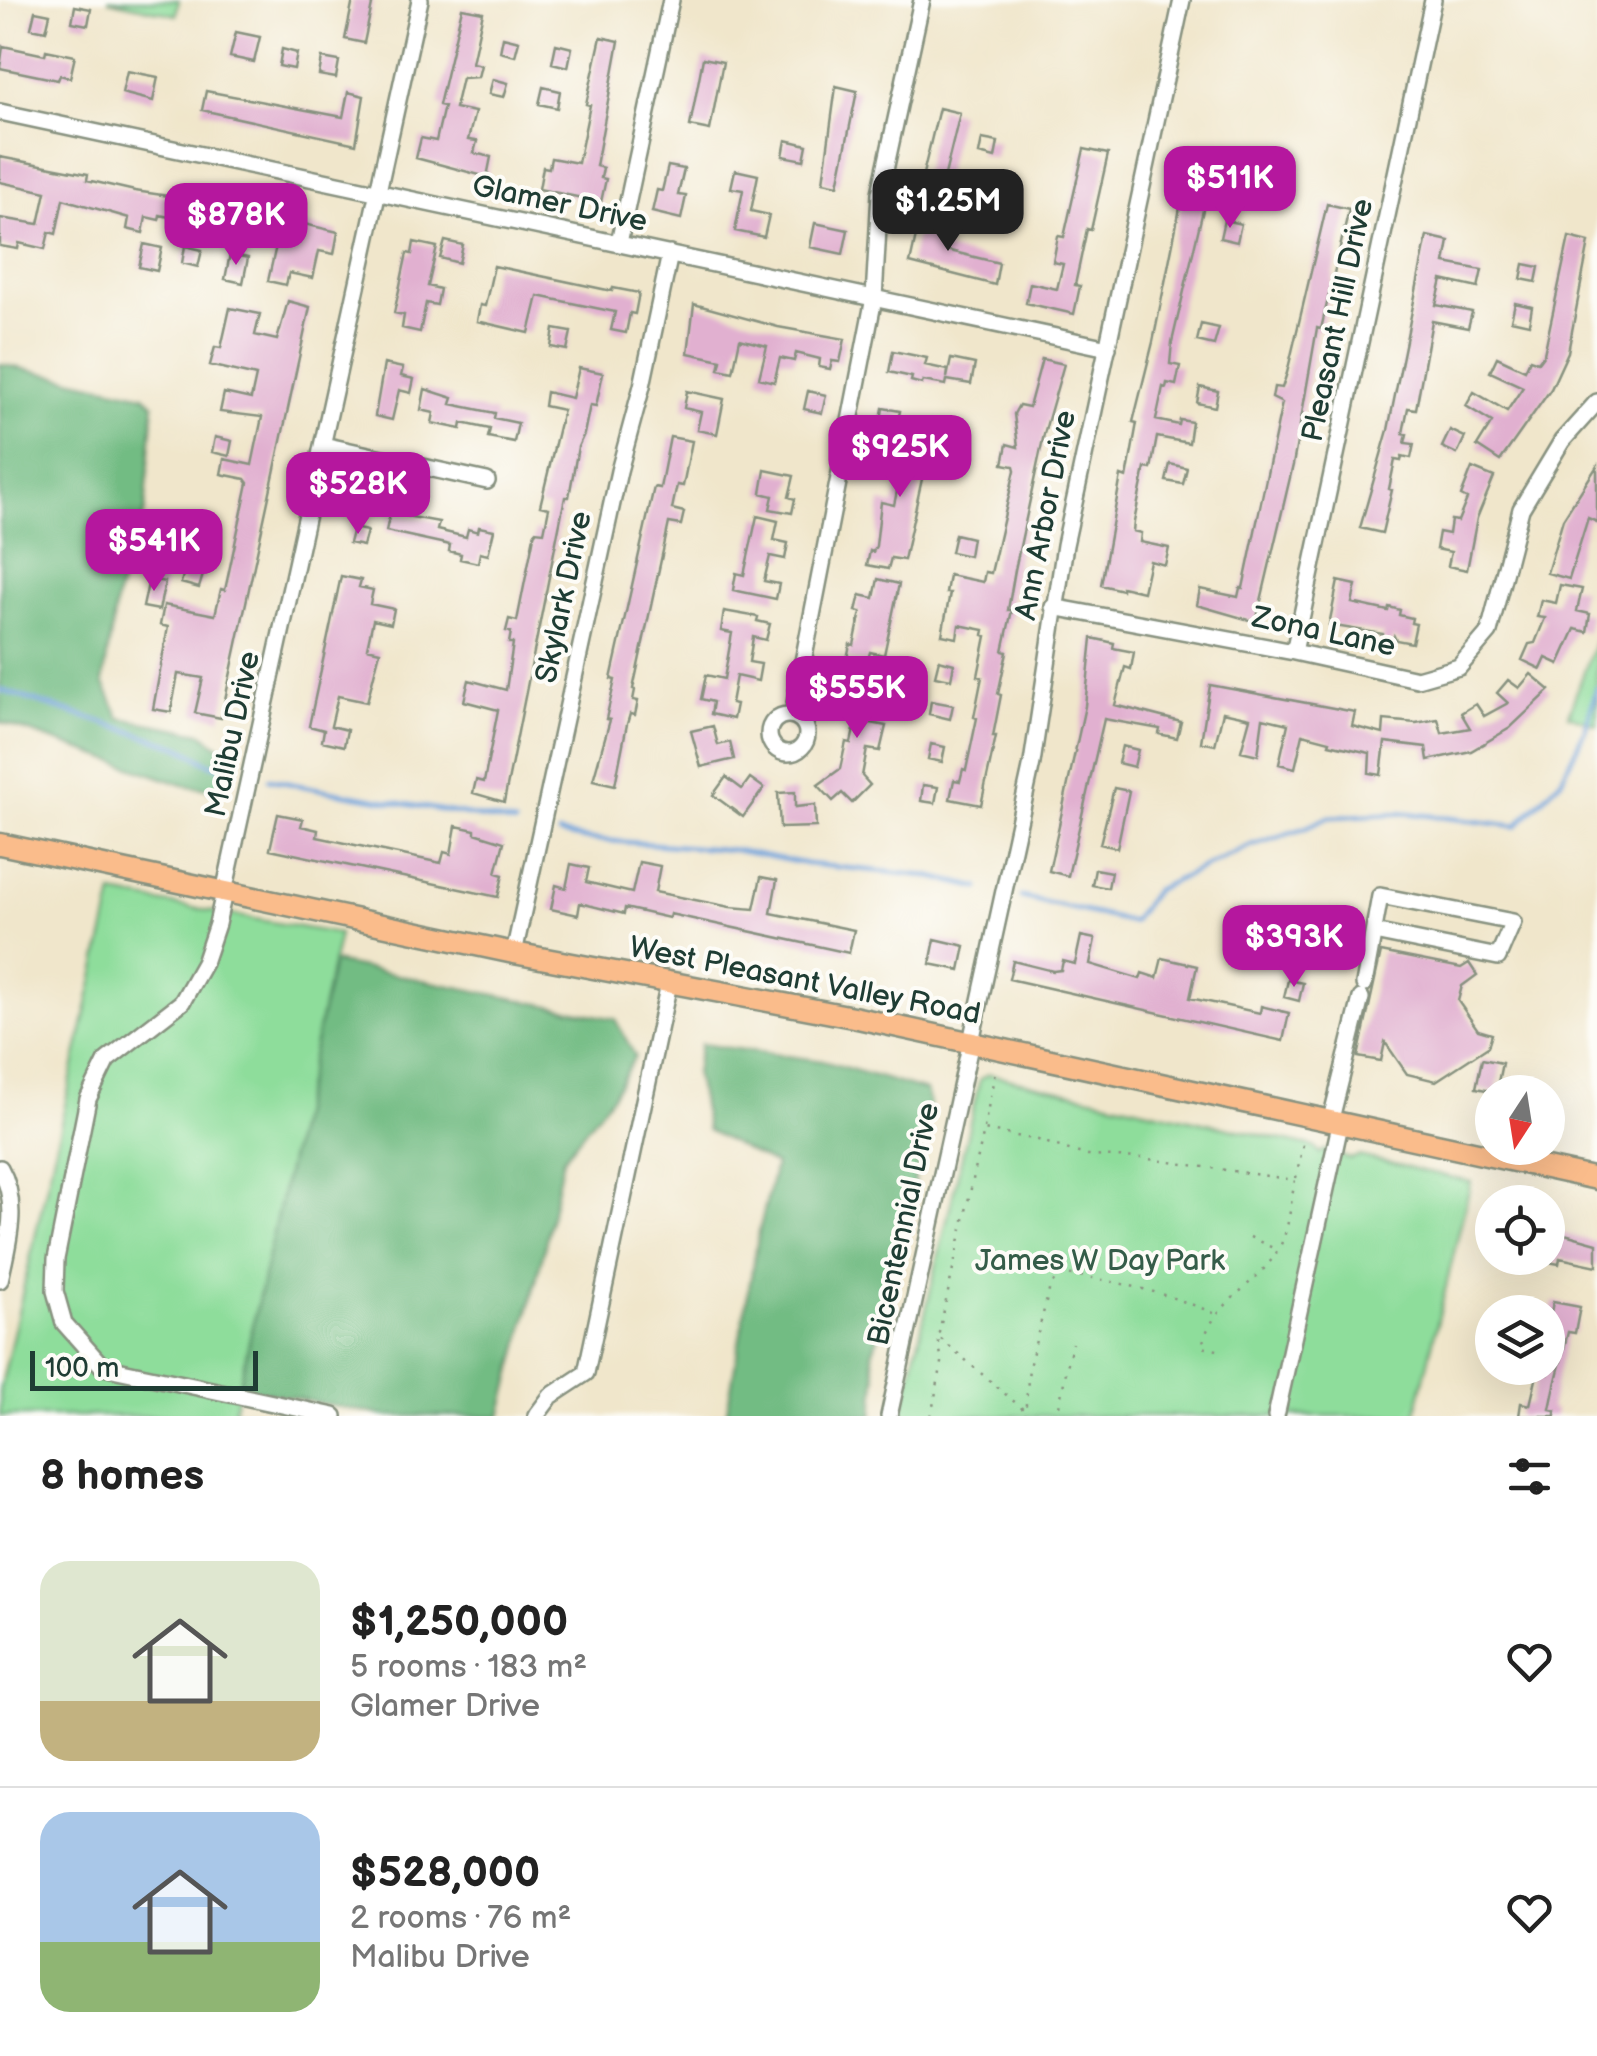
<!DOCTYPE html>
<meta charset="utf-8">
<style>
:root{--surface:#fff;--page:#f2f2f2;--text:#222;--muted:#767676;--line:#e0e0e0;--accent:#b5179e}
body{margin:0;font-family:"Balsamiq Sans",sans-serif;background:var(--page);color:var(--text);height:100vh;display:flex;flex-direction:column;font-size:38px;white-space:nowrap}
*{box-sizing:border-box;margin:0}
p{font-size:32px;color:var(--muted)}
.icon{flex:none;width:55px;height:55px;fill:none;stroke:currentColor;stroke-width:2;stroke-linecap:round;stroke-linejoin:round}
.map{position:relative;height:1416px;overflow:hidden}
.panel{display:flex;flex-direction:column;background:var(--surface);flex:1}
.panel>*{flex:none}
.needle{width:65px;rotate:192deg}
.buttons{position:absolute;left:1475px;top:1075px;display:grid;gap:20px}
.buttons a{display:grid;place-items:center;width:90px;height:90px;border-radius:50%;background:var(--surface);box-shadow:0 10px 40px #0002;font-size:50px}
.scale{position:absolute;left:30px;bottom:25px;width:228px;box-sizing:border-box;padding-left:10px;border:5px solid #1f3d34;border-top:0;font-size:28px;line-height:35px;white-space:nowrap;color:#1f3d34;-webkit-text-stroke:8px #fdfcf7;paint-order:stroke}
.price{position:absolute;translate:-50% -85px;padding:0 22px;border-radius:20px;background:var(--accent);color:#fff;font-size:32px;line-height:65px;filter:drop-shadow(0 2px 5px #0008)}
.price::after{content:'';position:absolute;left:50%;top:60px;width:30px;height:22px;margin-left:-15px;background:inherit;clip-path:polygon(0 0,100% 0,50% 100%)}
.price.current{background:#222;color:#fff}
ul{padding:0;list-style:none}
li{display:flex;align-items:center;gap:30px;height:250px;padding:0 40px}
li+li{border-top:2px solid var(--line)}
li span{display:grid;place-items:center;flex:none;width:280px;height:200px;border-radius:30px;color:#555}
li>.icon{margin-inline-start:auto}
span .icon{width:120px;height:120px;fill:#fffc;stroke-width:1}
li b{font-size:42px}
h2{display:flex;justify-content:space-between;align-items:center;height:120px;padding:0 40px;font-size:42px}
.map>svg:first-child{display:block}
.green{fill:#8edd9b;stroke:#568d68;stroke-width:2.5}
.forest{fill:#72bc83;stroke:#487c5c;stroke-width:2.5}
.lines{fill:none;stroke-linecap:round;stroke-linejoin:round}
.stream{stroke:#6b9fd7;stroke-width:5}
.building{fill:#e1b0d0}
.minor-casing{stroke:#889280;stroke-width:20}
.major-casing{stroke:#889280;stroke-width:25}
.path{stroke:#889280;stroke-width:2.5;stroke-dasharray:2.5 8;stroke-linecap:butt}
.minor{stroke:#fff;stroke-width:15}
.major{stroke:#fabc8b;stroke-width:20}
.labels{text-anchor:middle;stroke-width:8;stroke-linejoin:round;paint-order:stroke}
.street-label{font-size:30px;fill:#1f3d34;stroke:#fdfcf7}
.park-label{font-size:30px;fill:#355d49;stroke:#fdfcf7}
</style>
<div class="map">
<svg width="1597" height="1416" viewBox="0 0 1597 1416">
<rect width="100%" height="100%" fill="#fdfcf7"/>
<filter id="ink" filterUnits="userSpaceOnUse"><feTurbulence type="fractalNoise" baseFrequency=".01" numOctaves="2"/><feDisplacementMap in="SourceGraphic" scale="20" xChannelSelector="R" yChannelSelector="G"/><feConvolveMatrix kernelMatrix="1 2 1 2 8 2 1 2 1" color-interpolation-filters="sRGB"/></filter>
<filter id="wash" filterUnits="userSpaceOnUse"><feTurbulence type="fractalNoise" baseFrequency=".0048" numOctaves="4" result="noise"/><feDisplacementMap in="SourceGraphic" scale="40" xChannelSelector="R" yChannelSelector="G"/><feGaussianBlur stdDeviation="2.25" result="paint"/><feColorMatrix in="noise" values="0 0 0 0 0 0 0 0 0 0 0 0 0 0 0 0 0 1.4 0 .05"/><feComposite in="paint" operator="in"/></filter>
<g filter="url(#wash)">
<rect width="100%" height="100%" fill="#f0e6cb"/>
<!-- green -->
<path class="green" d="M108 0H179L176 15Z
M1597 637V725L1568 715Z
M113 894 339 934 234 1411 256 1416H0V1391Z
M989 1074 1314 1147 1319 1153 1325 1150 1350 1159 1359 1156 1471 1182 1415 1416H901L980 1079Z"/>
<!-- forest -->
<path class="forest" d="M0 364 144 395 154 404 145 511 117 596 103 682 120 718 201 733 230 754 222 791 183 785 0 722Z
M333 962 615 1019 635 1056 612 1096 563 1158 544 1250 501 1416H386L239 1387Z
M701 1044 823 1061 926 1091 930 1104 887 1314 872 1353 876 1377 873 1416H726L759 1232 775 1165 707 1130 695 1072Z"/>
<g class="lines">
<!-- stream -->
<path class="stream" d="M0 690 180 747 210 764 222 767
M269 779C351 797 433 807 515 824
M559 834 584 839 735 850 807 864 927 876 979 888
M1021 897 1132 922 1155 890 1252 845 1303 829 1329 817 1406 813 1516 826 1561 780 1585 730 1597 688"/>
</g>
<g id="blocks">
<!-- building -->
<path class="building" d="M353 0H373L364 43 345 39Z
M75 6 91 9 88 25 72 22Z
M462 8 483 12 472 63 481 65 478 77 462 78 455 108 475 112 468 140 477 141 474 153 491 157 487 177 416 158 421 138 436 141 444 106 439 105Z
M35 11 50 14 46 31 31 28Z
M236 32 260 37 254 62 230 57Z
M503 37 519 41 515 56 500 52Z
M601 37 619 41 596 166 603 168 601 178 606 179 601 202 539 189 543 167 549 168 551 158 578 163 590 105 586 104Z
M556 44 572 48 568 67 552 63Z
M3 46 45 55 46 50 75 56 70 78 60 75 58 80 0 68Z
M282 49 297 53 294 69 279 66Z
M322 58 339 61 336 78 319 75Z
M703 58 723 62 710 130 690 126Z
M127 71 158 77 153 101 122 93Z
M493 79 508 83 504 97 489 94Z
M836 86 857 91 838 185 823 182Z
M543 87 560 91 557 108 539 104Z
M206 91 343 117 348 92 364 96 356 144 202 110Z
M939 108 960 113 944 179 923 174Z
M982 139 998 142 995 158 979 154Z
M786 140 807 145 804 160 783 156Z
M1192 148 1216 153 1210 175 1249 184 1246 201 1207 193 1172 342 1170 364 1180 366 1176 385 1167 383 1166 388 1163 387 1156 420 1179 425 1180 420 1192 422 1189 443 1157 437 1151 469 1145 468 1134 522 1133 531 1141 533 1140 542 1169 548 1165 565 1150 561 1143 592 1122 587V590L1101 585 1121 476 1127 478 1137 423 1133 422 1153 342Z
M1084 149 1108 154 1091 230 1087 229 1075 285 1080 286 1074 314 1026 303 1030 283 1057 289 1063 264 1053 262 1058 236 1064 237Z
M0 157 88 174 87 180 135 191 216 203 338 232 334 254 319 251 313 278 289 273 286 285 268 281 276 246 258 241 259 235 231 229 229 237 215 234 216 227 160 215 159 220 146 217 143 233 127 229 129 218 63 199 56 234 49 232 45 249 19 243 18 249 0 246V218L39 224 46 192 0 182Z
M668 166 684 169 678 195 686 196 681 219 652 212 657 190 662 191Z
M735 170 758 175 751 211 769 215 764 237 735 231 743 190 731 188Z
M1327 204 1349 209 1321 329 1317 328 1293 465 1256 622 1197 605 1200 589 1238 597 1240 588H1243L1282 403 1272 398 1274 387 1282 388 1287 373Z
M920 218 952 225 946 250 999 263 995 285 910 263Z
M1224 220 1241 224 1237 242 1220 238Z
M815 223 848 230 843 254 810 247Z
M1427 236 1449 241 1445 263 1482 270 1478 288 1442 280 1436 305 1472 312 1468 328 1432 321 1416 409 1408 408 1403 433 1407 434 1405 443 1414 444 1411 458 1402 456 1401 461 1395 460 1389 489 1392 490 1382 533 1360 528 1388 430Z
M1569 237 1589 242 1568 352 1551 389 1500 461 1477 446 1492 422 1466 406 1474 392 1507 411 1523 387 1490 372 1497 357 1525 370 1530 359 1538 362 1544 354Z
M445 241 463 245 459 263 440 258Z
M414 242 437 247 428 286 440 289 437 305 426 303 420 332 402 328 404 315 394 313 407 253 412 254Z
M144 244 162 248 157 271 139 267Z
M185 246 202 250 198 267 182 263Z
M230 254 248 258 243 283 225 279Z
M1524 264 1539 267 1536 282 1521 279Z
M494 266 612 291 613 288 639 293 635 314 630 313 626 333 611 330 615 312 538 296 529 333 477 321 480 305 485 306Z
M288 301 310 307 221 718 195 713 203 678 178 674 171 712 153 709 168 627 160 625 164 605 215 615 221 589 225 590 248 483 245 479 221 474 224 459 252 465 262 417 220 412 224 393 251 399 256 376 210 365 215 347 221 348 230 308 260 314 255 335 277 340Z
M1515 303 1532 307 1529 324 1511 320Z
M694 304 778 327 845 339 840 362 832 361 830 369 819 367 820 359 796 353 794 361 780 358 774 382 759 378 767 346 740 339 733 372 719 369 721 360 688 353Z
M1201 324 1219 328 1214 345 1197 341Z
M554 329 571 332 567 350 551 347Z
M893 351 927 358 925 365 948 370 947 378 951 359 975 364 971 384 947 380 946 385 923 381 922 384 911 381 912 377 889 372Z
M1042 359 1064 364 1044 434 1015 570 1008 610H1012L1003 651 1007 652 998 694 1001 695 993 736H996L981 805 950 799 954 780 960 781 963 769 966 770 977 718 974 717 982 677 978 676 986 636 983 635 984 630 959 625 957 638 942 635 950 593H946L949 575 983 582 985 572 991 573 1015 470 1014 466 1003 464 1007 444 1018 447 1014 414 1019 405 1029 407Z
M384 364 403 368 401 376 414 379 411 393 399 390 392 420 375 416Z
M579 368 603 373 596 406 590 405 584 434 578 447 569 497H565L504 802 473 793 476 780 484 782 498 710 464 701 469 680 506 690 513 643H509L511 632 506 631 509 619 517 621 535 531 544 532 549 508 540 506 563 410 544 406 546 392 572 398Z
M1200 387 1218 391 1215 407 1197 403Z
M425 389 453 398 451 404 495 413 494 418 518 423 514 442 488 437 490 429 462 423 461 429 432 423 434 413 421 410Z
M687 391 724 399 717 434 697 430 701 412 684 408Z
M808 391 826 395 822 413 804 409Z
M883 408 900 411 896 428 880 425Z
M1450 430 1465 437 1457 454 1442 447Z
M215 437 232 441 229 456 212 452Z
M670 437 692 441 683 486 677 485 672 509 684 512 681 525 669 523 633 689 635 690 633 700 638 701 635 715 630 714 627 724 615 785 593 780 610 720 606 719 615 680 611 679 654 487 660 488Z
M895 437 934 445 928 471 924 470 904 560 891 558 888 569 867 565 870 551 873 552 876 546 881 502 894 505 900 477 881 473 885 455 892 453Z
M1170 464 1187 468 1183 484 1166 481Z
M1597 466V522L1588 518 1569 579 1547 573 1563 519Z
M1472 468 1494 477 1477 518 1467 570 1448 566 1451 552 1436 549 1439 532 1449 534 1451 520 1458 521 1467 499 1461 496Z
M765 470 794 476 789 497 795 499 792 513 770 509 773 496 761 493Z
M390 513 439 522 437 530 466 537 468 529 478 532 479 527 494 530 488 555 480 553 478 563 460 559 461 554 449 551 450 545 386 531Z
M757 516 778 521 774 540 788 543 785 559 770 556 764 581 779 584 776 599 733 590 736 573 744 575Z
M198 521 216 525 211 545 193 541Z
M353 528 367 531 363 546 349 543Z
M955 534 972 538 969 556 951 552Z
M186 563 205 568 199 588 181 583Z
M341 576 361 580 359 587 373 590 370 604 394 609 391 624 373 620 367 648 380 651 367 702 338 696 331 726 347 730 344 746 322 741 324 730 309 726Z
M149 579 165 582 159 610 143 607Z
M878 579 899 584 884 655 870 652 867 663 847 659 850 644 854 645 861 612 856 611 860 595 874 598Z
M1338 581 1356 585 1352 603 1388 611 1389 607 1400 610 1399 615 1412 618 1411 623 1416 624 1412 643 1396 640 1394 636 1392 644 1382 642 1383 634 1329 625Z
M1560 585 1582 589 1577 611 1590 614 1587 632 1575 629 1559 664 1546 658 1541 669 1522 660 1529 644 1535 643 1545 618 1537 617 1541 600 1556 603Z
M724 611 758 617 757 621 770 624 766 640 753 637 749 662 761 664 758 681 736 676 731 703 736 704 733 719 711 714 713 702 701 699 706 675 724 679 732 633 721 631Z
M1092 638 1114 643 1113 648 1134 652 1131 669 1125 667 1115 705 1181 722 1177 738 1159 734 1160 729 1104 719 1068 876 1049 871 1085 706Z
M939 660 954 664 951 679 935 676Z
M859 673 880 678 871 723 886 726 880 751 867 749 862 776 870 785 852 803 842 793 833 801 818 785 840 769 846 742 851 743 858 711 837 707 842 689 855 692Z
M1531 674 1550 690 1510 728 1471 751 1428 760 1426 747 1385 742 1381 775 1369 773 1370 753 1329 744 1330 741 1303 734 1295 768 1279 764 1288 724 1263 718 1258 755 1241 751 1250 718 1223 712 1215 745 1201 742 1210 685 1355 712 1352 726 1383 734 1384 720 1416 723 1438 719 1442 733 1470 728 1461 713 1476 704 1484 716 1508 703 1497 693 1508 680 1519 688Z
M931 701 953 705 950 719 929 714Z
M713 726 718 745 730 742 734 759 701 767 691 731Z
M931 744 945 747 942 762 928 759Z
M1122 746 1138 750 1134 767 1118 763Z
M726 777 742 789 750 778 764 788 743 817 713 795Z
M923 785 938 787 935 803 921 801Z
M1114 788 1129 791 1117 848 1100 844Z
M795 792V807L815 805 816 827 780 828 778 793Z
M278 814 303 819 301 826 318 830 317 837 441 863 444 852 451 854 456 826 475 830V833L504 842 496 873 503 875 498 897 270 849Z
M639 862 660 866 655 892 730 907 754 909 761 877 777 880 771 913 854 930 849 953 670 914 669 918 625 908 624 914 580 903 578 915 551 909 556 885 566 888 571 864 589 868 586 882 632 893Z
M1095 869 1111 872 1108 888 1092 885Z
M1081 936 1095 939 1090 964 1140 979 1142 973 1157 978 1162 958 1197 966 1190 998 1260 1013 1261 1006 1289 1013 1283 1041 1009 979 1013 961 1053 971 1061 970 1063 961 1075 964Z
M935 939 965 946 960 970 930 964Z
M1381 952 1461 968 1469 963 1477 975 1462 986 1458 1001 1478 1030 1492 1034 1488 1047 1436 1081 1407 1074 1385 1042 1381 1061 1358 1057Z
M1288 980 1303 983 1299 1001 1284 997Z
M1482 1059 1502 1063 1496 1092 1476 1088Z
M1561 1233 1597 1243V1266L1560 1258 1559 1264 1548 1262V1234L1559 1237Z
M1553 1302 1580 1307 1575 1333 1568 1332 1555 1385 1550 1409 1555 1410V1416H1519L1521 1403 1530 1405 1538 1371 1548 1374V1328Z"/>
</g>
</g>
<g filter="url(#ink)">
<use href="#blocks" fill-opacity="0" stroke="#889280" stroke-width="2.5"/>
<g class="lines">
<!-- minor casing -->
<g class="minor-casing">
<path id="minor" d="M0 112 1108 348
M619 243 671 0
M323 445 487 481
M1053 607 1294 652 1417 679 1459 667 1489 632 1521 509 1562 441 1597 402
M1294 652 1433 0
M793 713 874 298 880 193 922 0
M769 734a19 19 0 1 1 38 0a19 19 0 1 1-38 0Z
M514 953 619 471 642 386 670 254
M1364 984 1380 896 1513 922 1498 957 1374 932
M1330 1123 1361 998
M0 1168C20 1203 8 1243 0 1280
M334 1416 103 1367 64 1323 55 1291 56 1259 88 1099 107 1060 182 1002 204 963 217 924 420 0
M536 1416 551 1396 586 1373 669 983
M889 1416 1032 763 1065 545 1182 0
M1276 1416 1340 1125"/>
</g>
<!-- major casing -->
<g class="major-casing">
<path id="major" d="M0 844 514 953 853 1017 1597 1179"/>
</g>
<!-- path -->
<path class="path" d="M984 1128 995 1072
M1296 1178 1304 1140
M1250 1237 1275 1249
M941 1339 1031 1416
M931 1416 942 1363 938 1337 984 1130 1038 1140 1088 1156 1142 1158 1295 1180C1291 1199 1290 1223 1282 1242 1265 1283 1210 1301 1202 1347L1223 1351
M1025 1416 1029 1367 1050 1287 1057 1277 1065 1274C1119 1281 1166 1293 1216 1314
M1057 1416 1072 1343"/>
<!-- minor -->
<use href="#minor" class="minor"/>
<!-- major -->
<use href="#major" class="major"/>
</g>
</g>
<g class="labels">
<!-- street labels -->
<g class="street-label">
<text transform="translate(560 203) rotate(12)" y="10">Glamer Drive</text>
<text transform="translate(1337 320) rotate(-78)" y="10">Pleasant Hill Drive</text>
<text transform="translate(1045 515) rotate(-79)" y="10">Ann Arbor Drive</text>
<text transform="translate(563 597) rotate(-78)" y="10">Skylark Drive</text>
<text transform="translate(1324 631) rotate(12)" y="10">Zona Lane</text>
<text transform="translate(232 734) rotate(-78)" y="10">Malibu Drive</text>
<text transform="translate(805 980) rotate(11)" y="10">West Pleasant Valley Road</text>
<text transform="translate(903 1224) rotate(-78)" y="10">Bicentennial Drive</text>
</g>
<!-- park labels -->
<g class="park-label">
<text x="1100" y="1270">James W Day Park</text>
</g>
</g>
</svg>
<div class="buttons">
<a><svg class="needle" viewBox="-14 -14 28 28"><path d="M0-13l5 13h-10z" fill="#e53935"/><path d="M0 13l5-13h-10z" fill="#767676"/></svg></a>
<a><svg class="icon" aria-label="locate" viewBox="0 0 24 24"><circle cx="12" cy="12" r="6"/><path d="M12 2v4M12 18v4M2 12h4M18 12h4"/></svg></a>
<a><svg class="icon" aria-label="layers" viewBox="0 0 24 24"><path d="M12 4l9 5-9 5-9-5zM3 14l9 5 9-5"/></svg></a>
</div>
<div class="scale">100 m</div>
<b class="price" style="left:1230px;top:231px">$511K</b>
<b class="price current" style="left:948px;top:254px">$1.25M</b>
<b class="price" style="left:236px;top:268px">$878K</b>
<b class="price" style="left:900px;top:500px">$925K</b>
<b class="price" style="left:358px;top:537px">$528K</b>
<b class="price" style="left:154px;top:594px">$541K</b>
<b class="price" style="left:857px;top:741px">$555K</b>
<b class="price" style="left:1294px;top:990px">$393K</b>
</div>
<section class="panel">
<h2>8 homes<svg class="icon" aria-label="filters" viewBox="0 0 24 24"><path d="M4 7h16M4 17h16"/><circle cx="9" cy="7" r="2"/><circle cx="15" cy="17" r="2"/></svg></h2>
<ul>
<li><span style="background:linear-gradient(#dfe7d0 70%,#c2b280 0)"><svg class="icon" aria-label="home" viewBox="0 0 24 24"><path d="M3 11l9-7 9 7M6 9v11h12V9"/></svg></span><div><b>$1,250,000</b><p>5 rooms · 183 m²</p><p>Glamer Drive</p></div><svg class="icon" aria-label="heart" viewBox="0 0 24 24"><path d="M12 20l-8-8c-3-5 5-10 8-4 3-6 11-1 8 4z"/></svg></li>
<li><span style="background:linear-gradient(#a9c7e8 65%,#8fb573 0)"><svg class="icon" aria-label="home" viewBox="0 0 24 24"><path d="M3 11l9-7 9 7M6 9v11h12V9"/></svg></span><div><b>$528,000</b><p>2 rooms · 76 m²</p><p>Malibu Drive</p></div><svg class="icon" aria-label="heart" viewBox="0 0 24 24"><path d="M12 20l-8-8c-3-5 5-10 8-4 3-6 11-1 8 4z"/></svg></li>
</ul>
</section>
